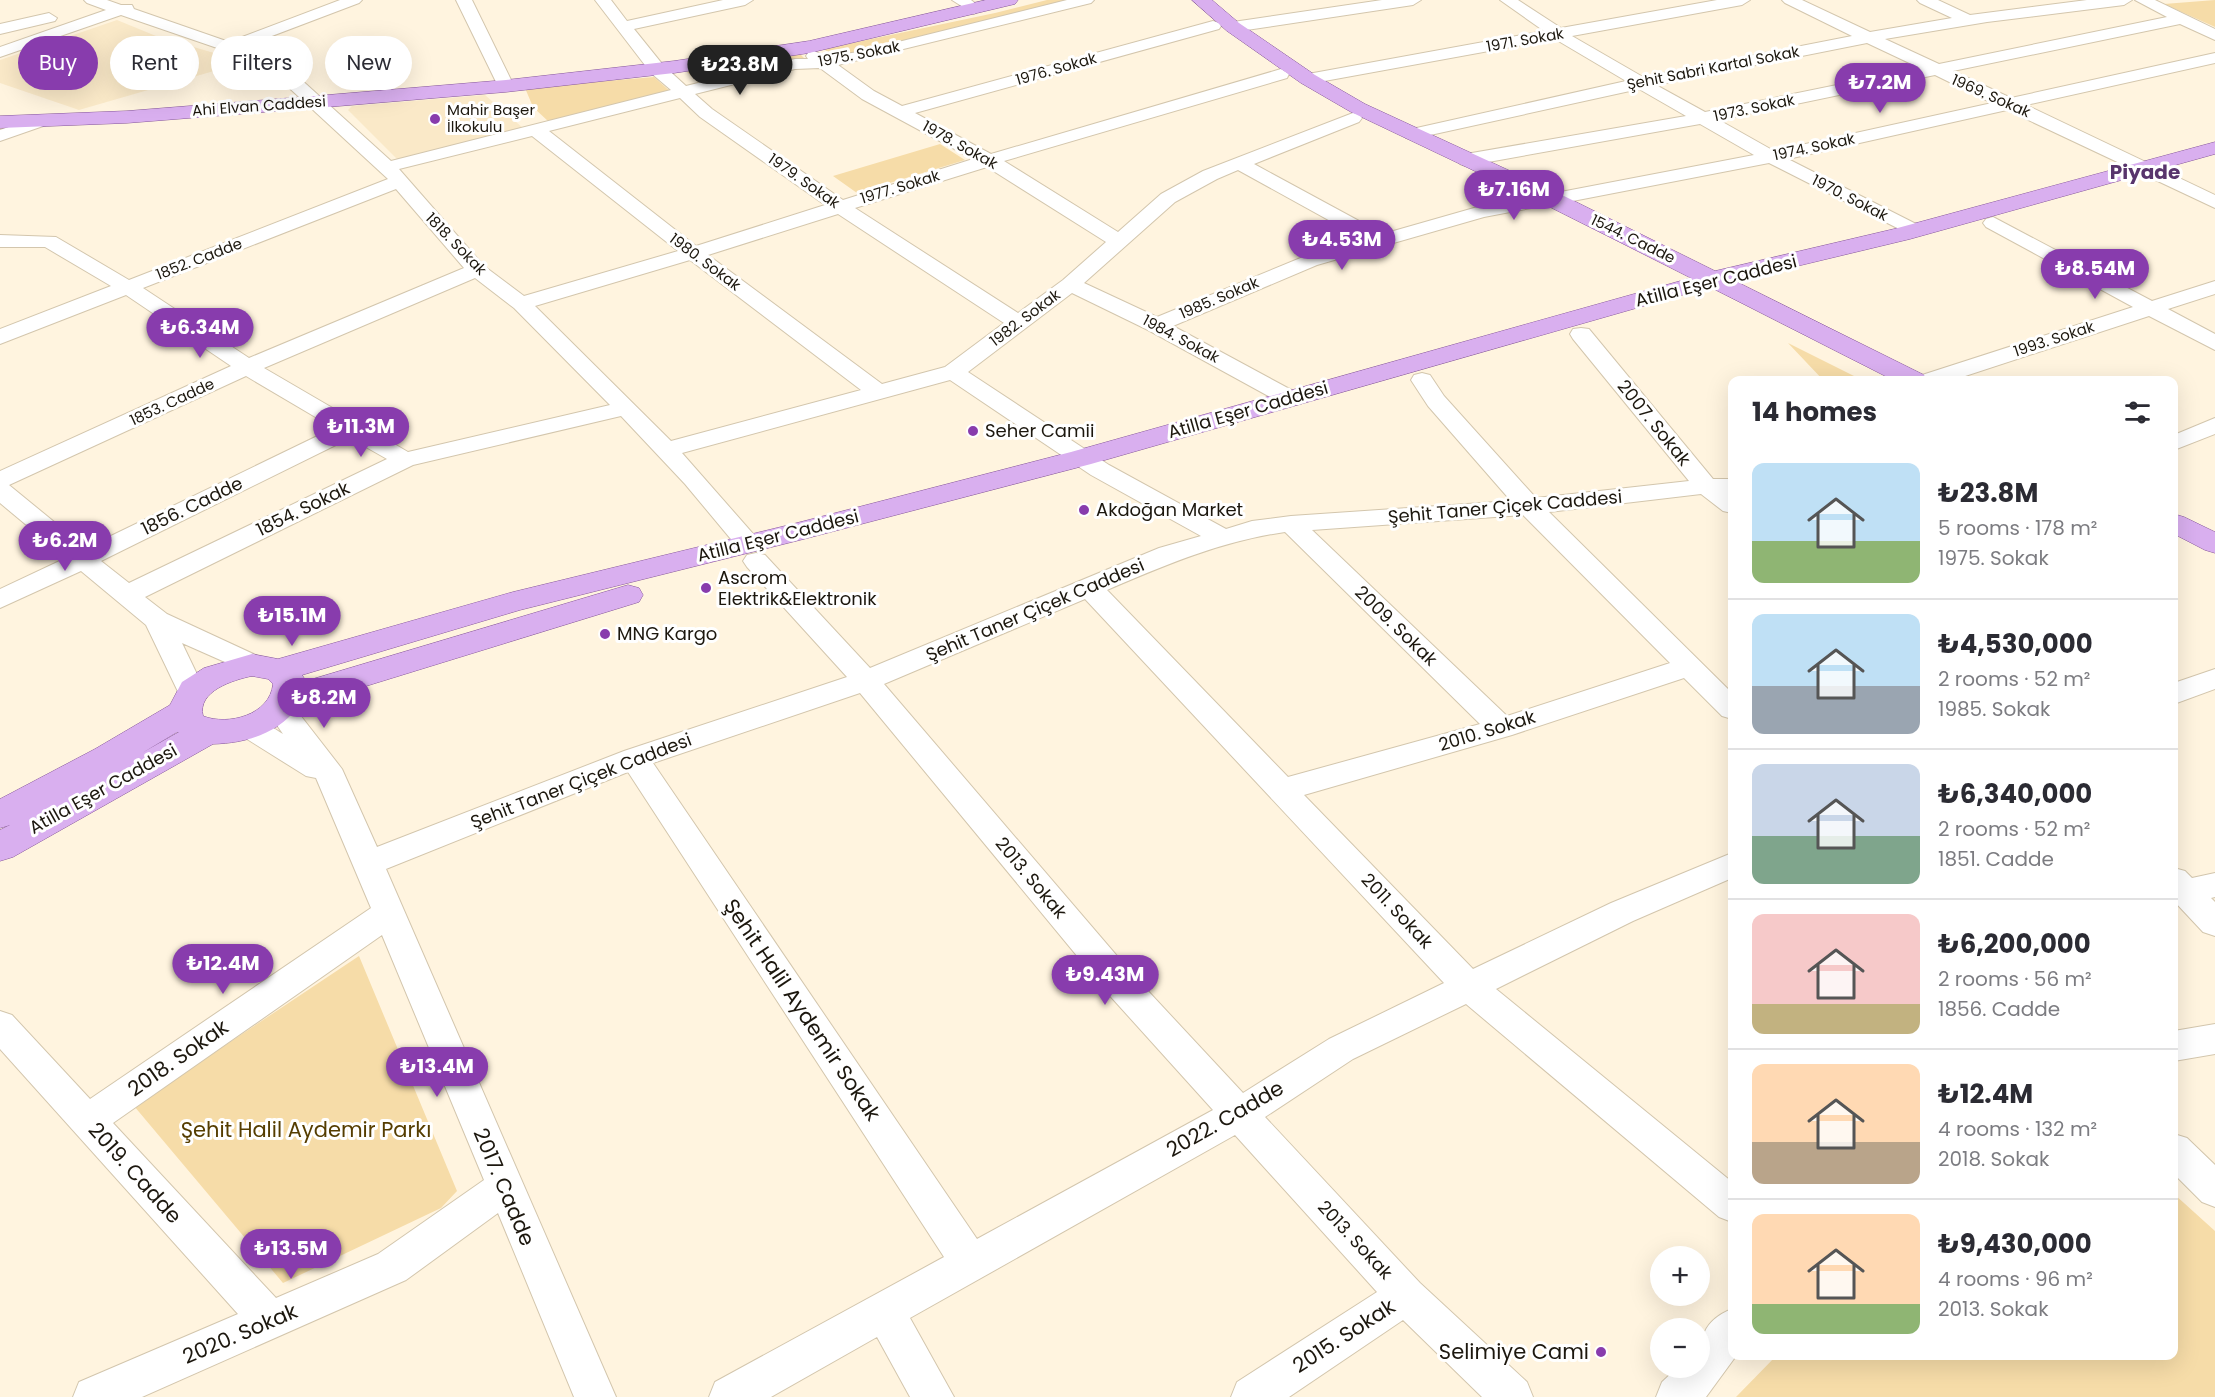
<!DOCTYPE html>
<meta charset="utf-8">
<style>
:root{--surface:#fff;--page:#f7f7f7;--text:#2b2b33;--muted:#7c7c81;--line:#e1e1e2;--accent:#883cad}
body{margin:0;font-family:Poppins,sans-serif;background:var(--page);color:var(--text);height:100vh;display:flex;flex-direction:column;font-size:22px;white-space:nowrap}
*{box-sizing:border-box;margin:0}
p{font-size:20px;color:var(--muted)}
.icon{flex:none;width:33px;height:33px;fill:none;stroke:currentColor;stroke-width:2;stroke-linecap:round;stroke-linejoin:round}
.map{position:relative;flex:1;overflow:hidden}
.sheet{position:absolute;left:1728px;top:376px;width:450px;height:984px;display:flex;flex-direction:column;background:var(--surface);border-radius:12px;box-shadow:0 6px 24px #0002}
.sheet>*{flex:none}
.top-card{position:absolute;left:18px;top:36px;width:570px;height:54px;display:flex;gap:12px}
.buttons{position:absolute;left:1650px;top:1246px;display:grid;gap:12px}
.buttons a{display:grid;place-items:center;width:60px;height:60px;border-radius:50%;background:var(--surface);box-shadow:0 6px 24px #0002;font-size:30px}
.price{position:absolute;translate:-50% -51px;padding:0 14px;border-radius:21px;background:var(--accent);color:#fff;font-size:20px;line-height:39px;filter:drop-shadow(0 2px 3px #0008)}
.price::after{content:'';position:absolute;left:50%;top:36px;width:18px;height:14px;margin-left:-9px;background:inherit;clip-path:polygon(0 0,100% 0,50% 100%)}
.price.active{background:#222;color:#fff}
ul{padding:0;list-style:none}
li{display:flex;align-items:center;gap:18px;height:150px;padding:0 24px}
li+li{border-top:2px solid var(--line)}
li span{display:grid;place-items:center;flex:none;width:168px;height:120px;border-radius:12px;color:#555}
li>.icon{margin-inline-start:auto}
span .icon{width:72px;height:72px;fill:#fffc;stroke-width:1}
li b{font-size:26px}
h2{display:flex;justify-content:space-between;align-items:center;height:72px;padding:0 24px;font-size:26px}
.chip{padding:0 21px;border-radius:27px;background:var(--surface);box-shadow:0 6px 24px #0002;font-size:21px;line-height:54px}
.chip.active{background:var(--accent);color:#fff}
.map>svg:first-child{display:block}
.built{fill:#fae9c8}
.green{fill:#f6dca8}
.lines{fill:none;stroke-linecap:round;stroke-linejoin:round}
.minor-casing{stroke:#d3c6ad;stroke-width:2}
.major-casing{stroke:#86579a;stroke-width:1}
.minor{fill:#fff;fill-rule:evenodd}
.major{fill:#d9afef;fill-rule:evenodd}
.poi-dot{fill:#883cad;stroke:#fff;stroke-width:2}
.labels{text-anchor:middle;stroke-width:6;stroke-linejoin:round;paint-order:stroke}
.far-street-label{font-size:15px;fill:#1c170e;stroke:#fff}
.far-poi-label{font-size:15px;fill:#1c170e;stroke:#fff;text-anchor:start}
.street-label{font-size:18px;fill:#1c170e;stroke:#fff}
.poi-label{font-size:18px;fill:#1c170e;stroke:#fff;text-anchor:start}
.far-district-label{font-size:20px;font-weight:bold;fill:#58346c;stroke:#fff}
.near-street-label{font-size:21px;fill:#1c170e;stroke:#fff}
.near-park-label{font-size:21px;fill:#553d00;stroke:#fff}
.near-poi-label{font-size:21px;fill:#1c170e;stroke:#fff;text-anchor:end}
</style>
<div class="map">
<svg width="2215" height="1397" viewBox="0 0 2215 1397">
<rect width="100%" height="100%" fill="#fff4df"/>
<!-- built -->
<path class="built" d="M117 20 156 36 245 62 79 110 0 83V60Z
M485 95 523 128 398 160 348 110 352 106Z"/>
<!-- green -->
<path class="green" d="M1047 0H1066L835 58 824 49 995 13Z
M2215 0V27L2164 4Z
M798 52 804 58 700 84 687 72Z
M654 77 672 93 550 123 533 107 525 88Z
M940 144 965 160 857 193 833 176Z
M1788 343 1864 381H1824Z
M359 956 457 1191 441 1208 283 1283 134 1106Z
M2174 1194 2215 1231V1397H1736L1776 1356H2174Z"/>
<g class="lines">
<!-- minor casing -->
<g class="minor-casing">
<path id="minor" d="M84 0H107L121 5H132L134 9 229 42 340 0H362L359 3 243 47 285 65 391 161 671 90 651 73 595 0H611L627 21 723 0H753L745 5 634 29 663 65 686 86 795 59H808L806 56 808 53 814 51 827 57 858 52 1067 0H1094L1091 3 838 65 874 91 902 106 1213 21 1219 23 1221 26 1219 29 915 113 991 154 1281 69 1289 74 1287 78 1004 161 1118 232 1161 194 1203 171 1353 113 1359 114 1362 118 1359 122 1254 164 1383 234 1474 208 1524 198 1531 200 1534 204 1531 208 1484 217 1317 265 1173 326 1297 393 1300 398 1297 403 1289 405 1281 403 1148 330 1072 293 968 372 1109 465 1226 529 1252 521 1291 516 1511 501 1428 406 1411 380 1414 375 1422 373 1430 375 1444 396 1536 498 1689 481 1573 339 1570 334 1573 329 1581 328 1589 329 1713 479H1732V513L1723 511 1701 494 1549 512 1732 693V719L1722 716 1684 678 1512 735 1304 795 1473 969 1611 903 1732 853V878L1633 921 1496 989 1732 1182V1222L1719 1217 1466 1004 1353 1059 1265 1117 1420 1283 1527 1382 1533 1397H1482L1403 1320 1289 1397H1231L1237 1382 1377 1292 1235 1135 910 1318 954 1397H910L877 1337 771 1397H709L715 1382 944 1257 628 772 386 869 616 1397H574L498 1213 406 1280 142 1397H73L79 1382 238 1314 0 1049V1011L12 1015 90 1099 371 908 316 778 306 776 239 734 234 727 239 720C256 715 268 725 283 734L266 709 270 702 280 699 290 702 342 769 377 847 624 751 847 677 747 567 743 561 747 555 756 553 765 555 870 668 1159 548 1201 536 1091 475 950 380 682 453 762 544 758 550 749 552 740 550 685 484 621 416 413 465 145 597 167 614 262 658 266 665 262 672 252 674 182 643 206 693 202 700 192 703 182 700 146 625 81 571 0 608V589L66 558 0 503V471L231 366 126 295 0 344V329L111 286 45 247H0V235L56 237 129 280 388 179 273 73 223 50 121 15 0 57V47L106 10 87 3ZM820 68 862 99 973 159 843 200 712 109 695 94 795 69ZM680 98 700 117 825 205 696 246 549 131ZM532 136 678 251 524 296 484 266 399 169ZM987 167 1106 242 1063 280 1018 313 855 208ZM1238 170 1363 239 1303 257 1157 317 1084 283 1175 202 1217 179ZM396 189 464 268 249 358 143 288ZM838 214 1004 323 945 367 882 384 708 255ZM690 260 861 390 671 441 535 306ZM475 278 514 308 610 405 408 452 264 368ZM246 376 334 428 86 548 9 485ZM350 438 387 459 129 583 101 561ZM1523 515 1670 663 1507 716 1312 530ZM1285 532 1480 724 1288 777 1107 590C1165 565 1222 541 1285 532ZM1085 599 1444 983 1329 1039 1243 1093 1135 977 884 684ZM860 693 1111 997 1213 1110 977 1239 653 763ZM382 935 484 1180 378 1254 276 1298 113 1123Z
M456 0H472L514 86 512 90H500L498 86Z
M952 0H971L982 9 974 14Z
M1382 0H1421L1413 5 1233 32 1225 27 1233 22Z
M1500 0H1518L1561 28 1717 0H1750L1742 5 1572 36 1643 77 1852 36 1785 3 1782 0H1802L1870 32 1952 18 1920 3 1917 0H1938L1970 15 2087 0H2132L2124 5 1987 22 1885 39 1939 64 2167 17 2135 0H2155L2215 29V40L2180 24 1953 71 2011 98 2215 53V63L2026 105 2215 195V208L2007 110 1788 159 1920 226 1923 230 1920 234 1913 236 1769 163 1552 205 1545 203 1542 199 1545 195 1754 155 1700 124 1466 166 1460 164 1457 160 1460 156 1466 154 1686 116 1639 89 1412 139 1406 138 1403 134 1406 130 1412 129 1626 81 1555 39 1308 84 1300 79 1308 74 1544 31ZM1867 43 1920 68 1705 112 1656 85ZM1935 75 1992 103 1774 151 1719 120Z
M49 13 57 18 55 21 0 34V24Z
M40 116 46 117 49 121 46 125 0 141V130Z
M1993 217 2152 301 2215 281V294L2168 309 2215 334V350L2149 316 1950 381H1916L1919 376 2133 307 1986 227 1983 223 1986 219Z
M2215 418V434L2174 450V435Z
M2215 669V689L2174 704V683Z
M2174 868 2185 871 2192 878 2215 873V897L2211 898 2215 902V936L2203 932 2174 901Z
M2215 1024V1054L2174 1061V1031Z
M2174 1134 2187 1138 2215 1165V1207L2202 1202 2174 1174Z
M1732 1309V1356H1736L1706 1397H1656L1662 1382 1677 1368H1700C1700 1339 1702 1321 1732 1309Z"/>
</g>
<!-- major casing -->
<g class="major-casing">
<path id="major" d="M986 0H1018L1015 4 809 53 674 73 506 92 315 108 127 123 0 128V116L127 111 315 96 506 80 674 61 809 41Z
M1192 0H1212L1239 23 1315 75 1365 104 1560 194 1715 271 1894 229 2215 142V154L1910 239 1735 281 1924 375 1928 381H1895L1710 287 1091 464 804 539 520 610 302 675 306 681 628 585 639 588 643 595 639 602 298 707C277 734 246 743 213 744L13 857 0 861V830L10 825 0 828V799L95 749 170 705 182 682 204 668 252 654 278 659 513 592 789 525 1071 452 1691 278 1544 204 1351 112 1301 83 1227 31ZM252 676 268 679 273 684C270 715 228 726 203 716 197 691 233 680 252 676ZM177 732H179L142 753Z
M2174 514 2184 517 2215 532V553L2205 550 2174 534Z"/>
</g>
<!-- minor -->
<use href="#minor" class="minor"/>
<!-- major -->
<use href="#major" class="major"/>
</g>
<!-- markers -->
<g class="poi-dot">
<circle cx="435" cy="119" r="6"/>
<circle cx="973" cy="431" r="6"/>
<circle cx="1084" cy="510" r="6"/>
<circle cx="706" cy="588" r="6"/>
<circle cx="605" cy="634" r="6"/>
<circle cx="1601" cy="1352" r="6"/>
</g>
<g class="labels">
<!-- far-street labels -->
<g class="far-street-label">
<text transform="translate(1525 40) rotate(-10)" y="5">1971. Sokak</text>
<text transform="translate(859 54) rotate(-11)" y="5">1975. Sokak</text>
<text transform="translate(1713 68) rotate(-11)" y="5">Şehit Sabri Kartal Sokak</text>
<text transform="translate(1056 69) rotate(-16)" y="5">1976. Sokak</text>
<text transform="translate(1991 96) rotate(24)" y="5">1969. Sokak</text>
<text transform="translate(259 106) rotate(-4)" y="5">Ahi Elvan Caddesi</text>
<text transform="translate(1754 108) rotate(-12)" y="5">1973. Sokak</text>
<text transform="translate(960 145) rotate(29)" y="5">1978. Sokak</text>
<text transform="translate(1814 147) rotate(-12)" y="5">1974. Sokak</text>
<text transform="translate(804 181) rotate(35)" y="5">1979. Sokak</text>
<text transform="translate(900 187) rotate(-17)" y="5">1977. Sokak</text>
<text transform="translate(1850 198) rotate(27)" y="5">1970. Sokak</text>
<text transform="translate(1633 239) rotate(26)" y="5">1544. Cadde</text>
<text transform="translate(456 244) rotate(46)" y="5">1818. Sokak</text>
<text transform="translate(199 259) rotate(-21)" y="5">1852. Cadde</text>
<text transform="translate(705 262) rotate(37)" y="5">1980. Sokak</text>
<text transform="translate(1219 298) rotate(-23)" y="5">1985. Sokak</text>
<text transform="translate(1025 318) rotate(-37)" y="5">1982. Sokak</text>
<text transform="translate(1181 339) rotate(28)" y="5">1984. Sokak</text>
<text transform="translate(2054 339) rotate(-18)" y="5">1993. Sokak</text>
<text transform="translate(172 402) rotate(-25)" y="5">1853. Cadde</text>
</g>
<!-- far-poi labels -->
<g class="far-poi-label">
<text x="447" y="115">Mahir Başer<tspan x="447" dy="17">İlkokulu</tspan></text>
</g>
<!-- street labels -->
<g class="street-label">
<text transform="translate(1716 281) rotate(-14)" y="6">Atilla Eşer Caddesi</text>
<text transform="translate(1248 410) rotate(-16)" y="6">Atilla Eşer Caddesi</text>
<text transform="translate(1654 423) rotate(51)" y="6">2007. Sokak</text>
<text transform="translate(192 506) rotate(-26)" y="6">1856. Cadde</text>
<text transform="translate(1505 507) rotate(-5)" y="6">Şehit Taner Çiçek Caddesi</text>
<text transform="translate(303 509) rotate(-26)" y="6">1854. Sokak</text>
<text transform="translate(778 536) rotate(-14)" y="6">Atilla Eşer Caddesi</text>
<text transform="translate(1035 610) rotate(-23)" y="6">Şehit Taner Çiçek Caddesi</text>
<text transform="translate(1396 626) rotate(44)" y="6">2009. Sokak</text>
<text transform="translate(1487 731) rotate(-17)" y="6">2010. Sokak</text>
<text transform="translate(581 781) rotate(-21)" y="6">Şehit Taner Çiçek Caddesi</text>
<text transform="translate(103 789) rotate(-29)" y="6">Atilla Eşer Caddesi</text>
<text transform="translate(1031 878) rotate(50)" y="6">2013. Sokak</text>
<text transform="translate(1397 911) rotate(47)" y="6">2011. Sokak</text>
<text transform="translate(1355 1240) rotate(47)" y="6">2013. Sokak</text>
</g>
<!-- poi labels -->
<g class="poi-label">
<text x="985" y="437">Seher Camii</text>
<text x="1096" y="516">Akdoğan Market</text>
<text x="718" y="584">Ascrom<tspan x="718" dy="21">Elektrik&amp;Elektronik</tspan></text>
<text x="617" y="640">MNG Kargo</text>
</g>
<!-- far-district labels -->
<g class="far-district-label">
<text x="2145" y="179">Piyade</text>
</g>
<!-- near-street labels -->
<g class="near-street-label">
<text transform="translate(802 1010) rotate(56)" y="7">Şehit Halil Aydemir Sokak</text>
<text transform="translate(178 1058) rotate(-35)" y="7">2018. Sokak</text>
<text transform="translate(1225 1119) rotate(-30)" y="7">2022. Cadde</text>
<text transform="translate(135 1173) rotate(48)" y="7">2019. Cadde</text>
<text transform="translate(504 1187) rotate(67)" y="7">2017. Cadde</text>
<text transform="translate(240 1334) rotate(-23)" y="7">2020. Sokak</text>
<text transform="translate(1344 1336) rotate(-33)" y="7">2015. Sokak</text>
</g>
<!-- near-park labels -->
<g class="near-park-label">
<text x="306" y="1137">Şehit Halil Aydemir Parkı</text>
</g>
<!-- near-poi labels -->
<g class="near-poi-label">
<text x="1589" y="1359">Selimiye Cami</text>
</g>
</g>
</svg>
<div class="buttons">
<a>+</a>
<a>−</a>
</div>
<b class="price active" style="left:740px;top:96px">₺23.8M</b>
<b class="price" style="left:1880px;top:114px">₺7.2M</b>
<b class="price" style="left:1514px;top:221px">₺7.16M</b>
<b class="price" style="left:1342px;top:271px">₺4.53M</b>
<b class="price" style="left:2095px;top:300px">₺8.54M</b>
<b class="price" style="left:200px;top:359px">₺6.34M</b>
<b class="price" style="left:361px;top:458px">₺11.3M</b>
<b class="price" style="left:65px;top:572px">₺6.2M</b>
<b class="price" style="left:292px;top:647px">₺15.1M</b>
<b class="price" style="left:324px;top:729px">₺8.2M</b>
<b class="price" style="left:223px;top:995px">₺12.4M</b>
<b class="price" style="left:1105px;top:1006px">₺9.43M</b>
<b class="price" style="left:437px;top:1098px">₺13.4M</b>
<b class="price" style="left:291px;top:1280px">₺13.5M</b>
<div class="top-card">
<a class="chip active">Buy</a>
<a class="chip">Rent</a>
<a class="chip">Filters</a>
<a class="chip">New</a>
</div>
<section class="sheet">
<h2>14 homes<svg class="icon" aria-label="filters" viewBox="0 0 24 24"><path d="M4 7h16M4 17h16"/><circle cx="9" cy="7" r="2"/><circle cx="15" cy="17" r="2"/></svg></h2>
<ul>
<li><span style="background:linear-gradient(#bfe0f5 65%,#8fb573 0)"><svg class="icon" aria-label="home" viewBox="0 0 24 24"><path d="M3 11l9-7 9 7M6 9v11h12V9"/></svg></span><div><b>₺23.8M</b><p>5 rooms · 178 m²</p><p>1975. Sokak</p></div></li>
<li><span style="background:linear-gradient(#bfe0f5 60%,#9aa5b1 0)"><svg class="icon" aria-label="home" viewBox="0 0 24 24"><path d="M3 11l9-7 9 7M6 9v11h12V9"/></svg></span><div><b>₺4,530,000</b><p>2 rooms · 52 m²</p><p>1985. Sokak</p></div></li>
<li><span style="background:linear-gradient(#c9d6e8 60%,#7fa58c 0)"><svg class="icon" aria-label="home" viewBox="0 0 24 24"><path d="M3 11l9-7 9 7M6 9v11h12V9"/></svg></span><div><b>₺6,340,000</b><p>2 rooms · 52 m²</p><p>1851. Cadde</p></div></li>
<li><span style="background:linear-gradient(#f6c9c9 75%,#c2b280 0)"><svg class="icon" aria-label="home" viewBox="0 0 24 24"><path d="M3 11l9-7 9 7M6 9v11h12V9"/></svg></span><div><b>₺6,200,000</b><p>2 rooms · 56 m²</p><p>1856. Cadde</p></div></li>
<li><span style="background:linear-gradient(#ffd9b3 65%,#b9a48a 0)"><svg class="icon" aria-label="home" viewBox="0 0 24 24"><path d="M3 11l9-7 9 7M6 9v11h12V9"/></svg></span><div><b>₺12.4M</b><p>4 rooms · 132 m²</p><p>2018. Sokak</p></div></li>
<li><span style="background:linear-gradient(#ffd9b3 75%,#8fb573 0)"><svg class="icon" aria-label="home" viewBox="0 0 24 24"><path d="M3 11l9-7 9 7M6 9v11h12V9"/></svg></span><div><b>₺9,430,000</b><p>4 rooms · 96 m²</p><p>2013. Sokak</p></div></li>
</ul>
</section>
</div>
